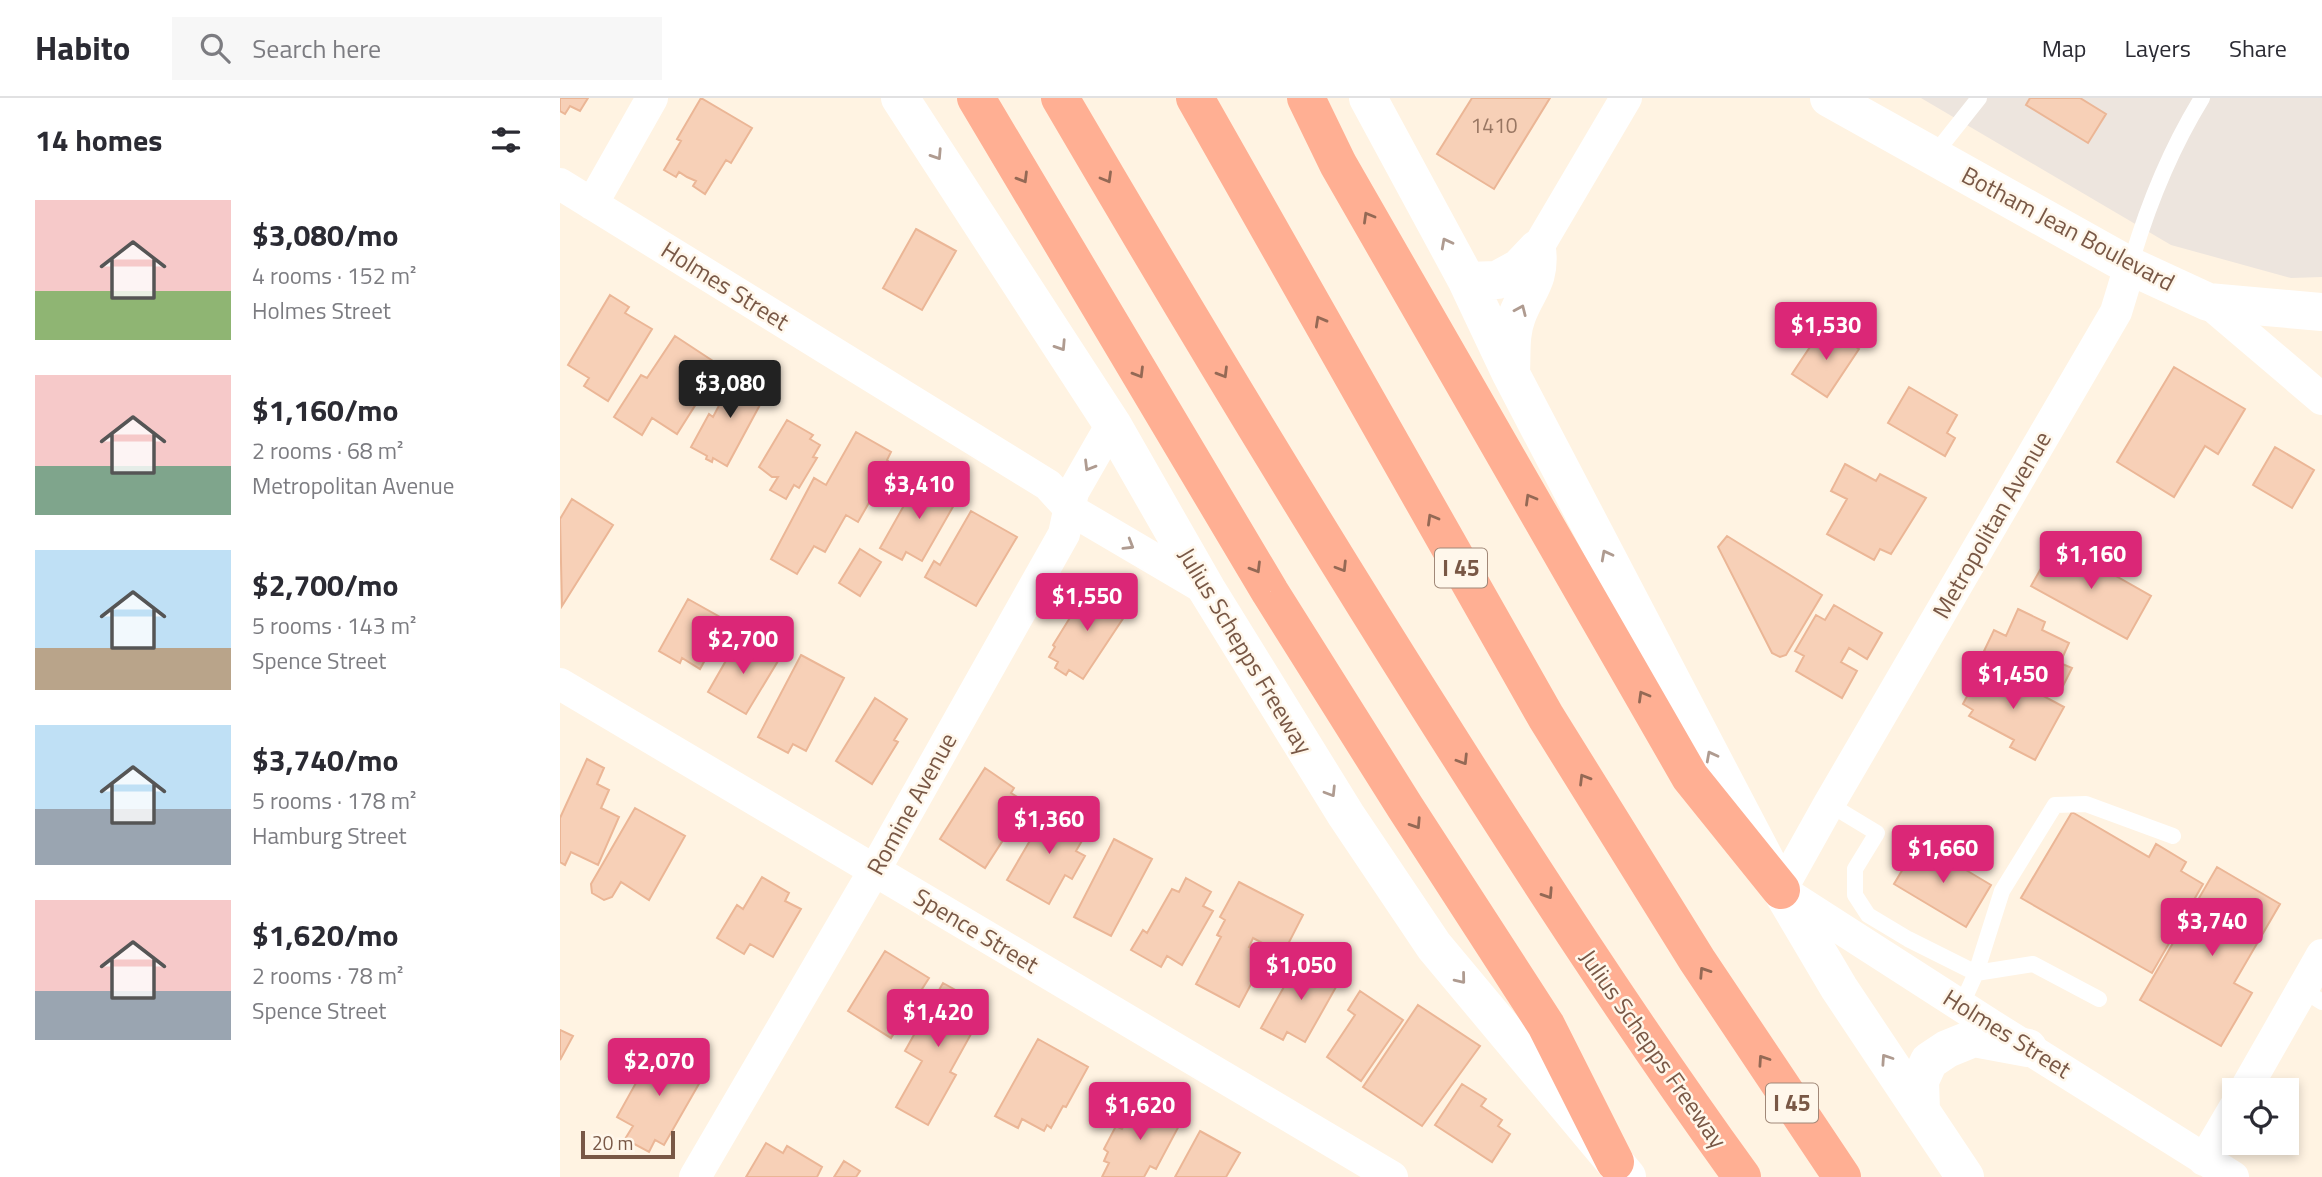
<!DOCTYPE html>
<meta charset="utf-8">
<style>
:root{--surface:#fff;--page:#f7f7f7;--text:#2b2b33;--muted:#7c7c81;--line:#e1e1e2;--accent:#db2777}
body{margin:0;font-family:"Titillium Web",sans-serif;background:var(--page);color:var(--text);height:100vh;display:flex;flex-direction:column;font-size:26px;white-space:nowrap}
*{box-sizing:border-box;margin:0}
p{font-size:23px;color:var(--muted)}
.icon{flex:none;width:38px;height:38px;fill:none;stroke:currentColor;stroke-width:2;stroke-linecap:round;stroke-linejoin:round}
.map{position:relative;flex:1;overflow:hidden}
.drawer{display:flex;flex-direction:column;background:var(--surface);width:560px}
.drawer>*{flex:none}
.fabs{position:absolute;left:1662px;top:980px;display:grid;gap:14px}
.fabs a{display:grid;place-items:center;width:77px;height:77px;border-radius:0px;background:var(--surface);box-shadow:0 4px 10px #0003;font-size:35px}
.scale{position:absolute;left:21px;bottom:18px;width:94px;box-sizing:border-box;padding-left:7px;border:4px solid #795846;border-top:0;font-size:19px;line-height:24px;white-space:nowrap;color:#795846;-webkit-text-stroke:5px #fff7eb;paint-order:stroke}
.price{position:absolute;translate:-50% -60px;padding:0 16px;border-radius:7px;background:var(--accent);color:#fff;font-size:23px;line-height:46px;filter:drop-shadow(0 2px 4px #0008)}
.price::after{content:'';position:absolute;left:50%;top:42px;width:21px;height:16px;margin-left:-10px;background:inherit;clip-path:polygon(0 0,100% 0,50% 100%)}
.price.active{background:#222;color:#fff}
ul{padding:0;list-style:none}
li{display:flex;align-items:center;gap:21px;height:175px;padding:0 35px}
li span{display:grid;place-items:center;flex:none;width:196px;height:140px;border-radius:0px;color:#555}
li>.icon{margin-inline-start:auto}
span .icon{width:84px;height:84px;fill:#fffc;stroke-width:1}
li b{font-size:30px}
h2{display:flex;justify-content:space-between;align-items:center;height:84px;padding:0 35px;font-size:30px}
header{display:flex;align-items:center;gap:42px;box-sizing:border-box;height:98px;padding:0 35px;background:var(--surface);border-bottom:2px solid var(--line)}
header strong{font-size:33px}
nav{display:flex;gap:38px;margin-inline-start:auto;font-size:24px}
.search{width:490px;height:63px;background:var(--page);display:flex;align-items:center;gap:18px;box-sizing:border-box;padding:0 24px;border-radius:0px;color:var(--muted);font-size:26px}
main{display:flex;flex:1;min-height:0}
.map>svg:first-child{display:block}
.industrial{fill:#ede5de}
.building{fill:#f7d0b7;stroke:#ebb696;stroke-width:2}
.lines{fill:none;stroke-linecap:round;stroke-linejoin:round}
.lane{stroke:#fff;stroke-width:16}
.street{stroke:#fff;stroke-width:32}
.secondary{stroke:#fff;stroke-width:38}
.highway{stroke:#ffaf93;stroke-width:38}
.oneway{stroke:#af9b90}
.oneway2{stroke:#946955}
.labels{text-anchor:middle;stroke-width:5;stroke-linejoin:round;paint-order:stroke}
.number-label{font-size:21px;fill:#987662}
.shield{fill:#fff7eb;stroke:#a18878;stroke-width:2}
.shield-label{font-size:23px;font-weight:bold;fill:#795846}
.street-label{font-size:24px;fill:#795846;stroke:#fff7eb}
</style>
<header>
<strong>Habito</strong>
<div class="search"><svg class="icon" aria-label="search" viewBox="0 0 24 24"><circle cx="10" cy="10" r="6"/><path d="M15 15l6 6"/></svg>Search here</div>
<nav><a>Map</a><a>Layers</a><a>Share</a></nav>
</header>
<main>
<section class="drawer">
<h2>14 homes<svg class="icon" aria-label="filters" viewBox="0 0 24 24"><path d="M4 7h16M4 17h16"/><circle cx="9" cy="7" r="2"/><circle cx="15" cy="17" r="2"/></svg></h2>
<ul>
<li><span style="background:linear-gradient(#f6c9c9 65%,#8fb573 0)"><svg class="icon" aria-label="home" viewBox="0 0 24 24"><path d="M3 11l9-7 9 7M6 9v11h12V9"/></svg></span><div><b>$3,080/mo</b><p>4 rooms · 152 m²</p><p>Holmes Street</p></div></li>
<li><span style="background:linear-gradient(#f6c9c9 65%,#7fa58c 0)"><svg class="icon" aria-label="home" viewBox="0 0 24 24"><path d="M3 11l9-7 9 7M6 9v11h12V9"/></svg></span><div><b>$1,160/mo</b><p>2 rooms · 68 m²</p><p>Metropolitan Avenue</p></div></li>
<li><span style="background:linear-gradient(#bfe0f5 70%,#b9a48a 0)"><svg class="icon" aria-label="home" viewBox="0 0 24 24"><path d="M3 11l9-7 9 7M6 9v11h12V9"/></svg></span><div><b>$2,700/mo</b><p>5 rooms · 143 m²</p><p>Spence Street</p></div></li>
<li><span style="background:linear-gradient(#bfe0f5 60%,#9aa5b1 0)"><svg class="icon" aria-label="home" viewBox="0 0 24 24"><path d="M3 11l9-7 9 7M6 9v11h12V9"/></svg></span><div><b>$3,740/mo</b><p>5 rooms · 178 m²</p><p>Hamburg Street</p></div></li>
<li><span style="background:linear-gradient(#f6c9c9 65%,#9aa5b1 0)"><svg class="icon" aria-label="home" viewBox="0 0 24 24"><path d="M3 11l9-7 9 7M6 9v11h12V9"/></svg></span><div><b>$1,620/mo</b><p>2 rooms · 78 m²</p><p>Spence Street</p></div></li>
</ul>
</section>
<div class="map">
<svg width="1762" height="1079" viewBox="0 0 1762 1079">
<rect width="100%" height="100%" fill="#fff3e2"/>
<!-- industrial -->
<path class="industrial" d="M1361 0H1762V179L1731 180 1611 147Z"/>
<!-- building -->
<path class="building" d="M0 0H28L20 13 10 8 5 16 0 13Z
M141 0 192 30 171 65 166 62 145 96 133 88 136 83 127 79 119 74 116 79 104 72 121 43 117 41Z
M912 0H990L934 91 877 56Z
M1470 0H1520L1546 16 1528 45 1466 7Z
M356 131 396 153 362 212 323 190Z
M50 197 69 209 65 215 92 231 48 303 24 288 29 280 8 267Z
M1264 228 1299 251 1267 299 1232 276Z
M115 238 153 263 129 302 136 306 117 336 92 320 82 337 54 319 81 277 87 280Z
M1614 269 1685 311 1658 356 1645 348 1614 399 1557 364Z
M176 275 208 292 167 368 153 360 152 364 146 361 147 358 131 349 149 316 153 319Z
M1349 289 1397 317 1387 335 1395 340 1385 358 1328 325Z
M227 322 253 337 250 341 260 347 253 359 257 360 239 390 234 387 226 401 210 392 218 379H212L199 369Z
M296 334 331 354 327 362 331 366 298 424 286 417 265 454 254 448 237 476 211 461 254 380 266 387Z
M1715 349 1754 372 1732 410 1693 387Z
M1285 366 1316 383 1320 376 1366 400 1331 456 1320 451 1314 462 1267 436 1287 401 1271 393Z
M360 379 398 400 362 463 346 454 342 462 320 450Z
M12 401 53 427 2 508 0 421Z
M411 413 457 439 416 508 365 479 374 463 380 467Z
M1167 438 1262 497 1226 557 1220 559 1212 555 1158 449Z
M1496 444 1591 498 1567 541 1471 488Z
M300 451 321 464 300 498 279 485Z
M529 489 568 513 523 581 509 572 506 577 495 570 498 564 489 559 495 549 493 547Z
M128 501 167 523 140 571 122 560 120 565 99 553Z
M1274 507 1322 535 1307 561 1289 550 1281 564 1297 573 1282 600 1236 573 1244 558 1235 553 1256 517 1265 522Z
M1458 511 1485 524 1482 532 1509 545 1500 565 1512 570 1502 590 1424 553 1434 532 1446 538Z
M179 540 218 563 186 616 148 594Z
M241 557 284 580 246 653 233 646 228 655 198 639Z
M1424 566 1504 609 1475 662 1450 649 1454 642 1409 618 1413 612 1403 606Z
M315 600 347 621 334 642 338 644 312 686 276 663Z
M27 661 44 670 37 686 49 692 41 710 59 719 38 767 11 754 5 767 0 764V720Z
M425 670 454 690 451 695 467 705 425 770 380 741Z
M492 705 515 718 508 732 523 741 516 753 525 758 512 781 505 777 489 806 447 782Z
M75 710 125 738 89 802 61 784 52 799 44 802 32 795 31 786Z
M1512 714 1589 759 1596 746 1626 764 1621 773 1643 786 1592 875 1461 800Z
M554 741 592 761 551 838 514 819Z
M1359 744 1431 787 1406 829 1334 786Z
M1657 769 1720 806 1674 885 1692 895 1661 948 1580 902Z
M202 779 229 795 225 803 241 811 213 859 190 846 184 856 157 840 177 807 183 811Z
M626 780 651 794 643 808 653 813 622 867 607 858 601 869 571 852 583 832 587 835 612 791 619 794Z
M679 784 743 817 723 856 693 840 689 849 706 858 679 909 636 886 661 839 657 837 665 822 660 819Z
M325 853 369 880 331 940 288 913Z
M740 860 780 882 745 944 727 934 723 942 701 930Z
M383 885 426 909 390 974 396 977 368 1027 336 1009 362 963 345 953 360 926 351 922 366 895 375 899Z
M800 893 843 922 801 983 767 959 795 917 788 912Z
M858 907 920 948 862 1028 803 989Z
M0 932 13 938 0 962Z
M478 941 528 969 506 1009 503 1008 491 1030 487 1027 484 1033 462 1021 458 1030 435 1018Z
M97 947 143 972 137 983 140 984 104 1047 95 1042 89 1054 65 1041 73 1028 57 1019Z
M902 986 926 1001 921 1008 942 1022 938 1028 950 1036 932 1064 875 1027Z
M578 1001 621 1024 596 1071 590 1068 584 1079H542L549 1065 544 1063 548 1054 544 1051 556 1028 562 1031Z
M640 1033 680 1055 666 1079H615Z
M206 1045 223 1055 227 1048 262 1069 257 1079H186Z
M284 1063 300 1073 296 1079H274Z"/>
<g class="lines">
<!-- lane -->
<path class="lane" d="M1373 58 1419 0
M1570 168C1587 109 1610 52 1642 0
M1269 706 1317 735 1295 771V797L1308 817 1348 841 1416 875 1473 866 1539 901
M1743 892 1762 904
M1401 908 1416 875 1442 793 1495 707 1526 706 1613 738"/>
<!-- street -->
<path class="street" d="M0 86 488 387 511 412 647 492
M32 106 92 0
M977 151 1066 0
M1570 168 1556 214 1269 706 1221 792 1431 927 1673 1079
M1648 204 1762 301
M0 586 832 1079
M1685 992 1762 857
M1644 1062 1675 1009
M135 1079 314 773 504 436 513 394 552 326"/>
<!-- secondary -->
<path class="secondary" d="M340 0 552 326 647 492 786 717 874 848 1067 1079
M808 0 907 183 951 276 1221 792 1279 890 1405 1079
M1269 0 1570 168 1648 204 1762 214
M907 183 937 182 959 170 977 151
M951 274C952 255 950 236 957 218 967 191 981 183 977 151
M1361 1013 1360 983 1369 963 1387 951 1414 940 1468 950"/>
<!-- highway -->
<path class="highway" d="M416 0 710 494 845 709 986 927 1055 1064
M500 0C620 205 742 408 869 609 970 769 1072 927 1182 1079
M635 0 986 619 1137 862 1282 1079
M746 0 778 66 1130 679 1221 792"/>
</g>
<!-- one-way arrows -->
<defs><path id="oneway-chevron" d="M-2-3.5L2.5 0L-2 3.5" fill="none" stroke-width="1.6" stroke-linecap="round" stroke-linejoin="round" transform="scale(1.75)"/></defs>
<g class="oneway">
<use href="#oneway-chevron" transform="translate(377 57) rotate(57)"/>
<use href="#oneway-chevron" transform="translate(886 145) rotate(-118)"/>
<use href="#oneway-chevron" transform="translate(961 212) rotate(-66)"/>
<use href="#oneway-chevron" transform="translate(501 248) rotate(57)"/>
<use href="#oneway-chevron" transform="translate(529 368) rotate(121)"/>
<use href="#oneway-chevron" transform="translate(569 447) rotate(31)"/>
<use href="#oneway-chevron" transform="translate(1046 457) rotate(-118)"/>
<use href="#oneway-chevron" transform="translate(1151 658) rotate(-118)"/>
<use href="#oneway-chevron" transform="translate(771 694) rotate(58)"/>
<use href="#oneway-chevron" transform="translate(901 881) rotate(51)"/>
<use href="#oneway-chevron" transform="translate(1326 961) rotate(-124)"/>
</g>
<g class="oneway2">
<use href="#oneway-chevron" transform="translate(463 80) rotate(59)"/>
<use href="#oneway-chevron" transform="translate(547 80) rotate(60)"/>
<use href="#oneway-chevron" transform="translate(808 119) rotate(-120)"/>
<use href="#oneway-chevron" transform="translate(760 223) rotate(-119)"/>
<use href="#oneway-chevron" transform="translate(579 275) rotate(59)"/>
<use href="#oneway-chevron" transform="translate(663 275) rotate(59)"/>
<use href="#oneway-chevron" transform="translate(970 401) rotate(-120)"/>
<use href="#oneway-chevron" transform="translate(872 421) rotate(-120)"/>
<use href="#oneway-chevron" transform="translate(782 469) rotate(58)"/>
<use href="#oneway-chevron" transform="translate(696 470) rotate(59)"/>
<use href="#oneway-chevron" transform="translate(1083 598) rotate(-120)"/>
<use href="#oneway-chevron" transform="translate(903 662) rotate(58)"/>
<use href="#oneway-chevron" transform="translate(1024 681) rotate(-121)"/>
<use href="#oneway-chevron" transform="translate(856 726) rotate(57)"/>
<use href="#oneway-chevron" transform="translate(988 796) rotate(57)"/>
<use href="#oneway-chevron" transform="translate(1144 874) rotate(-123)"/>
<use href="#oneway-chevron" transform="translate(1203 962) rotate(-124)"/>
</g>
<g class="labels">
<!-- number labels -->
<g class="number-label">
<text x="934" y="35">1410</text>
</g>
<!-- shield labels -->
<g class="shield">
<rect x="875" y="450.5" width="52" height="39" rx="5"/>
<rect x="1206" y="985.5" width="52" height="39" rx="5"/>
</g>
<g class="shield-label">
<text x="901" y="478">I 45</text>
<text x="1232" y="1013">I 45</text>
</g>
<!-- street labels -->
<g class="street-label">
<text transform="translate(1508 131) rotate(28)" y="8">Botham Jean Boulevard</text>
<text transform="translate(165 188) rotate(32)" y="8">Holmes Street</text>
<text transform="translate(1432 427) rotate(-60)" y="8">Metropolitan Avenue</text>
<text transform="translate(685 553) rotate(59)" y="8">Julius Schepps Freeway</text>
<text transform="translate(352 706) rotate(-61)" y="8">Romine Avenue</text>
<text transform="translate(416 833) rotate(31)" y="8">Spence Street</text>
<text transform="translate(1447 936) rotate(32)" y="8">Holmes Street</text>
<text transform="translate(1093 951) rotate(55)" y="8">Julius Schepps Freeway</text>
</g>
</g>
</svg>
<div class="fabs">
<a><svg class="icon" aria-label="locate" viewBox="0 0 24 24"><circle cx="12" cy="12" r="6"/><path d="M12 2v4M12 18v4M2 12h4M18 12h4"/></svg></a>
</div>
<div class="scale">20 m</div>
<b class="price" style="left:1266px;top:264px">$1,530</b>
<b class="price active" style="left:170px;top:322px">$3,080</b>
<b class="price" style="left:359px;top:423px">$3,410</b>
<b class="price" style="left:1531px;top:493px">$1,160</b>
<b class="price" style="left:527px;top:535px">$1,550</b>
<b class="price" style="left:183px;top:578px">$2,700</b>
<b class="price" style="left:1453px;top:613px">$1,450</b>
<b class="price" style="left:489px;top:758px">$1,360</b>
<b class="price" style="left:1383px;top:787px">$1,660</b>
<b class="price" style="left:1652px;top:860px">$3,740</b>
<b class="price" style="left:741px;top:904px">$1,050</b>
<b class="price" style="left:378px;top:951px">$1,420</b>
<b class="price" style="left:99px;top:1000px">$2,070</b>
<b class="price" style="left:580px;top:1044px">$1,620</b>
</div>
</main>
